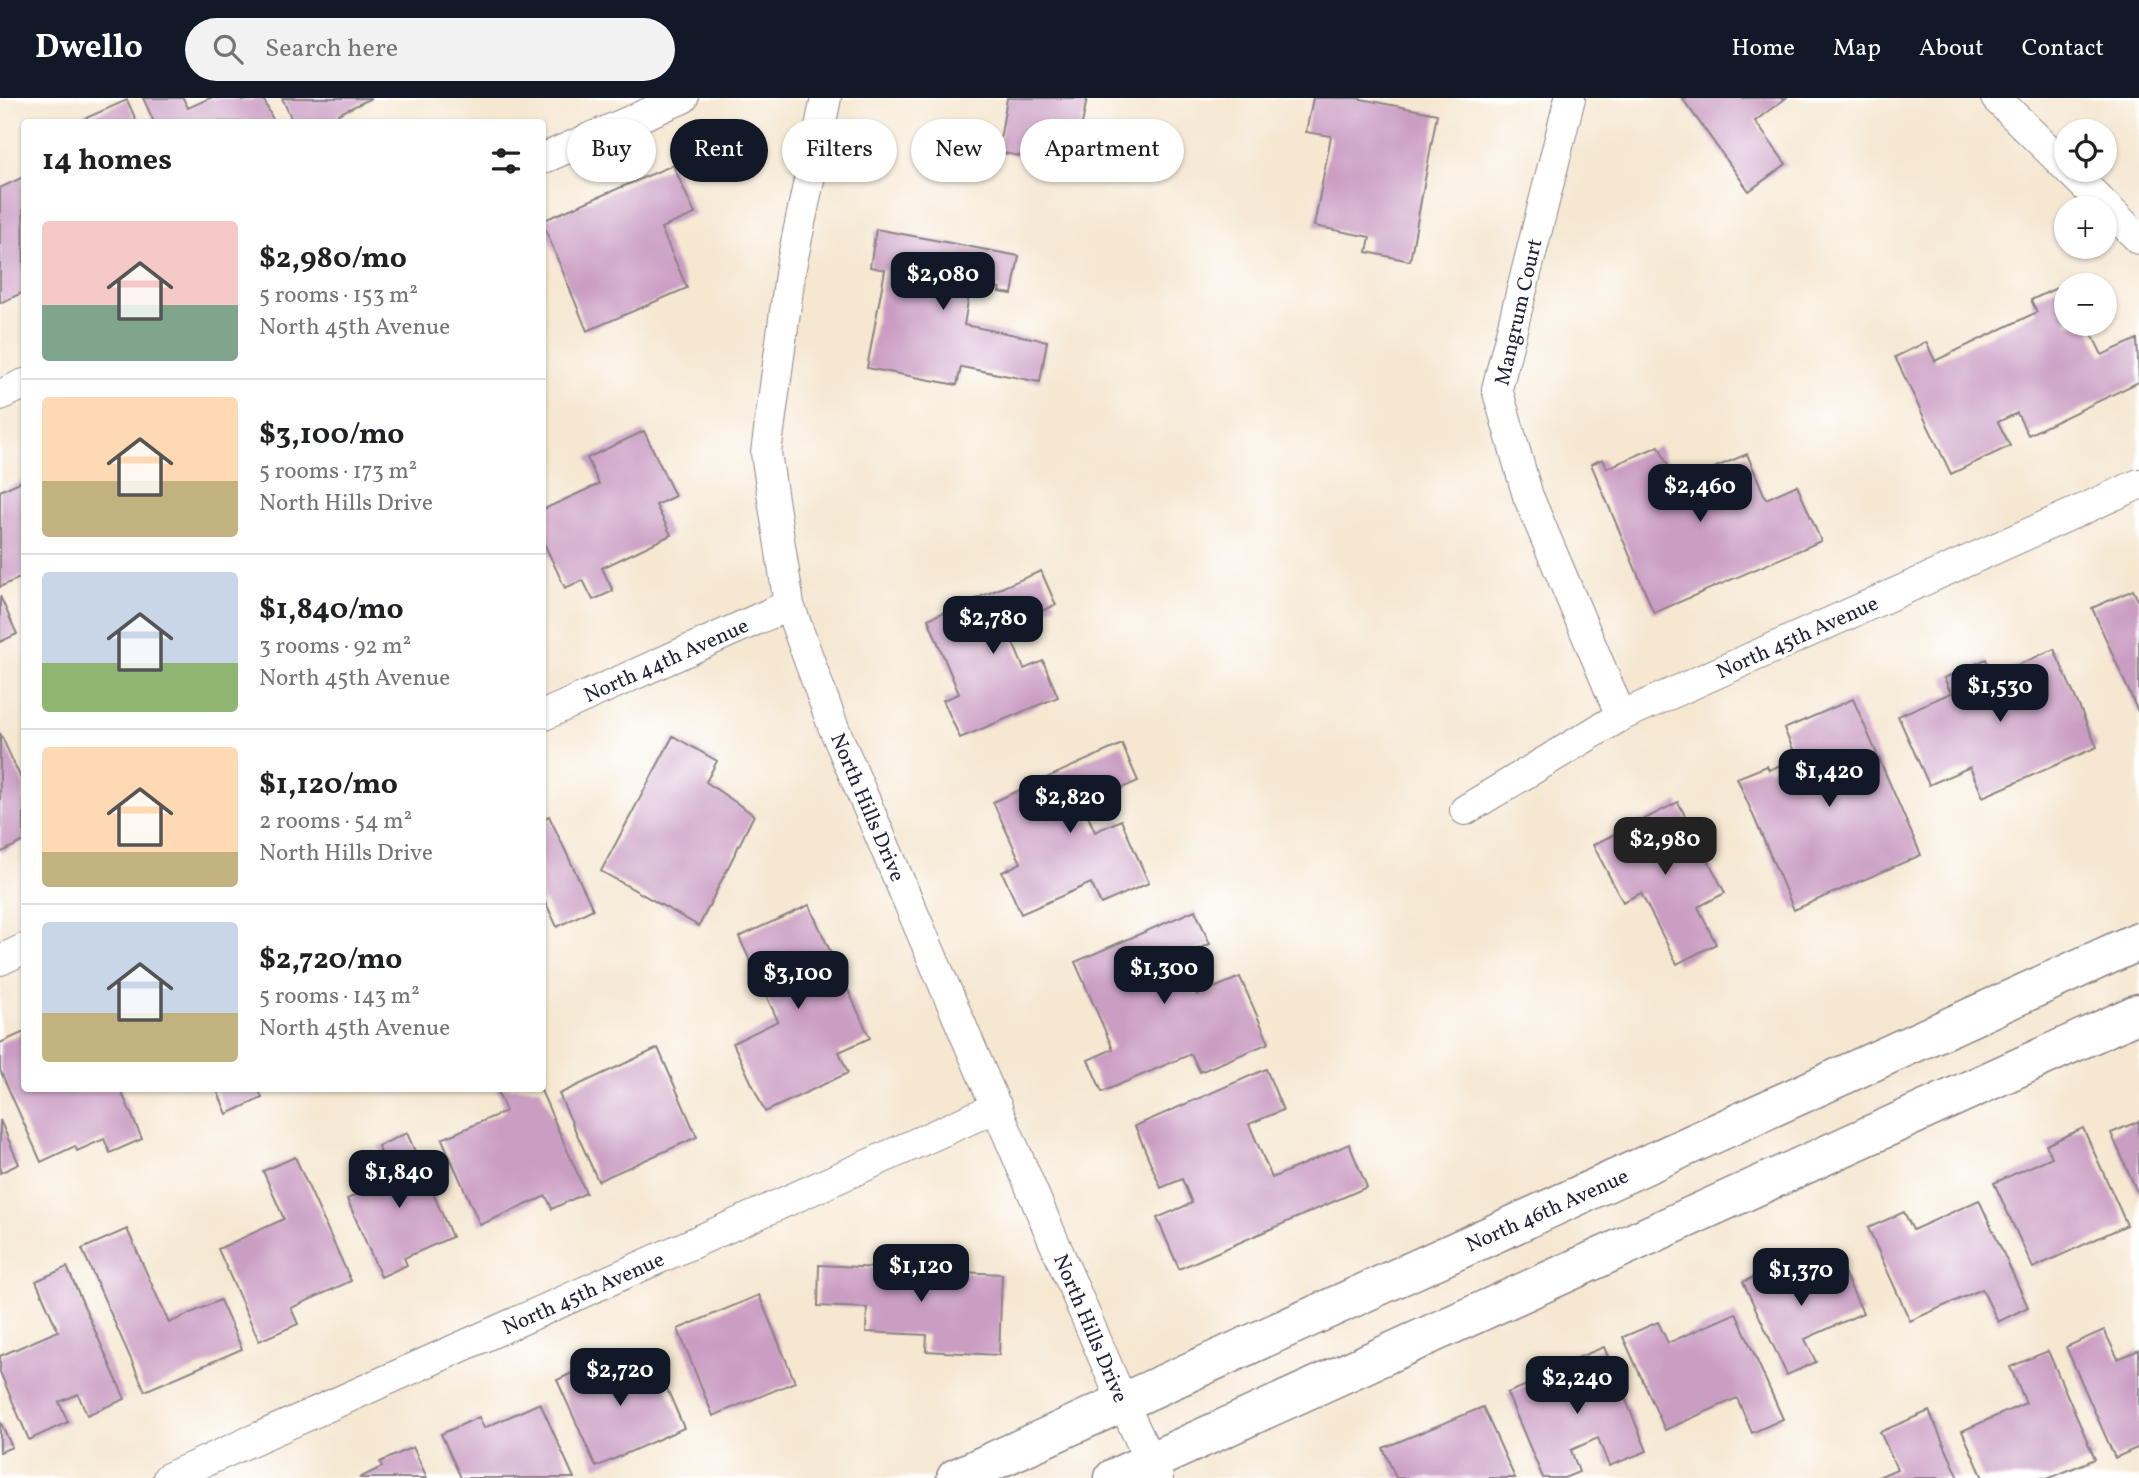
<!DOCTYPE html>
<meta charset="utf-8">
<style>
:root{--surface:#fff;--page:#f2f2f2;--text:#202124;--muted:#757577;--line:#e0e0e0;--accent:#111827}
body{margin:0;font-family:Vollkorn,serif;background:var(--page);color:var(--text);height:100vh;display:flex;flex-direction:column;font-size:26px;white-space:nowrap}
*{box-sizing:border-box;margin:0}
p{font-size:23px;color:var(--muted)}
.icon{flex:none;width:38px;height:38px;fill:none;stroke:currentColor;stroke-width:2;stroke-linecap:round;stroke-linejoin:round}
.map{position:relative;flex:1;overflow:hidden}
.side{position:absolute;left:21px;top:21px;width:525px;height:973px;display:flex;flex-direction:column;background:var(--surface);border-radius:7px;box-shadow:0 2px 5px #0004}
.side>*{flex:none}
.banner{position:absolute;left:567px;top:21px;width:665px;height:63px;display:flex;gap:14px}
.controls{position:absolute;left:2054px;top:21px;display:grid;gap:14px}
.controls a{display:grid;place-items:center;width:63px;height:63px;border-radius:50%;background:var(--surface);box-shadow:0 2px 5px #0004;font-size:35px}
.price{position:absolute;translate:-50% -60px;padding:0 16px;border-radius:14px;background:var(--accent);color:#fff;font-size:23px;line-height:46px;filter:drop-shadow(0 2px 4px #0008)}
.price::after{content:'';position:absolute;left:50%;top:42px;width:21px;height:16px;margin-left:-10px;background:inherit;clip-path:polygon(0 0,100% 0,50% 100%)}
.price.active{background:#222;color:#fff}
ul{padding:0;list-style:none}
li{display:flex;align-items:center;gap:21px;height:175px;padding:0 21px}
li+li{border-top:2px solid var(--line)}
li span{display:grid;place-items:center;flex:none;width:196px;height:140px;border-radius:7px;color:#555}
li>.icon{margin-inline-start:auto}
span .icon{width:84px;height:84px;fill:#fffc;stroke-width:1}
li b{font-size:30px}
h2{display:flex;justify-content:space-between;align-items:center;height:84px;padding:0 21px;font-size:30px}
.pill{padding:0 24px;border-radius:32px;background:var(--surface);box-shadow:0 2px 5px #0004;font-size:24px;line-height:63px}
.pill.active{background:var(--accent);color:#fff}
header{display:flex;align-items:center;gap:42px;box-sizing:border-box;height:98px;padding:0 35px;background:var(--accent);color:#fff}
header strong{font-size:33px}
nav{display:flex;gap:38px;margin-inline-start:auto;font-size:24px}
.search{width:490px;height:63px;background:var(--page);display:flex;align-items:center;gap:18px;box-sizing:border-box;padding:0 24px;border-radius:38px;color:var(--muted);font-size:26px}
.map>svg:first-child{display:block}
.building{fill:#ca9dc3}
.lines{fill:none;stroke-linecap:round;stroke-linejoin:round}
.minor-casing{stroke:#8c8486;stroke-width:32}
.tertiary-casing{stroke:#8c8486;stroke-width:41}
.minor{stroke:#fff;stroke-width:30}
.tertiary{stroke:#fff;stroke-width:38}
.labels{text-anchor:middle;stroke-width:6;stroke-linejoin:round;paint-order:stroke}
.street-label{font-size:21px;fill:#22223b;stroke:#fff}
</style>
<header>
<strong>Dwello</strong>
<div class="search"><svg class="icon" aria-label="search" viewBox="0 0 24 24"><circle cx="10" cy="10" r="6"/><path d="M15 15l6 6"/></svg>Search here</div>
<nav><a>Home</a><a>Map</a><a>About</a><a>Contact</a></nav>
</header>
<div class="map">
<svg width="2139" height="1380" viewBox="0 0 2139 1380">
<rect width="100%" height="100%" fill="#fff"/>
<filter id="ink" filterUnits="userSpaceOnUse"><feTurbulence type="fractalNoise" baseFrequency=".0143" numOctaves="2"/><feDisplacementMap in="SourceGraphic" scale="14" xChannelSelector="R" yChannelSelector="G"/><feConvolveMatrix kernelMatrix="1 2 1 2 8 2 1 2 1" color-interpolation-filters="sRGB"/></filter>
<filter id="wash" filterUnits="userSpaceOnUse"><feTurbulence type="fractalNoise" baseFrequency=".00686" numOctaves="4" result="noise"/><feDisplacementMap in="SourceGraphic" scale="28" xChannelSelector="R" yChannelSelector="G"/><feGaussianBlur stdDeviation="1.57" result="paint"/><feColorMatrix in="noise" values="0 0 0 0 0 0 0 0 0 0 0 0 0 0 0 0 0 1.4 0 .05"/><feComposite in="paint" operator="in"/></filter>
<g filter="url(#wash)">
<rect width="100%" height="100%" fill="#f5e7d0"/>
<g id="blocks">
<!-- building -->
<path class="building" d="M143 0H183L188 10 210 0H241L242 3 263 0 274 24H154Z
M282 0H372L338 16 342 24H293Z
M1007 0H1087L1074 68 998 54Z
M1313 0H1356L1437 16 1410 163 1367 154 1370 139 1314 128 1331 38 1306 34Z
M1682 0H1786L1755 23 1786 66 1749 93Z
M127 2 137 24H77Z
M673 67 695 116 661 130 687 190 587 233 542 123Z
M23 79 24 194 0 205V90Z
M876 131 1019 158 1012 196 999 194 1000 190 971 185 964 227 1047 243 1040 284 961 269 957 287 867 270 885 172 870 169Z
M2067 185V226H2087L2102 257 2137 241 2139 284 2028 337 2017 315 1998 324 2010 348 1951 376 1895 259 1926 244 1935 263 2037 214 2031 202Z
M644 333 675 398 656 407 671 437 602 470 613 493 593 502 583 482 565 490 542 441V412L599 386 587 360Z
M1659 348 1676 386 1747 356 1766 401 1797 387 1821 443 1654 515 1591 366 1603 361 1607 370Z
M24 382V478L0 489V393Z
M1041 473 1056 507 1006 528 1024 571 1043 563 1058 599 960 640 943 602 959 596 928 521Z
M2133 492 2139 504V616L2092 510Z
M0 498 17 536 0 544Z
M2054 551 2097 649 1983 699 1970 669 1929 687 1898 618 1951 595 1944 580 1986 561 1993 578Z
M1853 601 1921 757 1794 812 1737 680 1767 668 1769 672 1797 660 1784 631Z
M0 635 24 687V743L0 755Z
M673 638 717 663 706 684 754 717 699 828 601 773Z
M1122 646 1138 683 1083 707 1095 734 1121 722 1149 785 1101 806 1091 785 1021 816 1002 774 1021 765 993 704Z
M1678 704 1725 795 1698 809 1716 846 1677 866 1641 795 1623 804 1593 747Z
M549 718 593 811 557 829 545 803 542 804V721Z
M809 807 870 940 839 954 848 975 765 1014 733 945 778 923 739 839Z
M1195 812 1210 846 1181 858 1197 897 1240 879 1269 945 1200 974 1191 956 1102 994 1088 962 1113 951 1075 864Z
M24 934V990H120L142 1041 110 1055 104 1041 77 1053 75 1048 41 1064 0 972V945Z
M658 950 697 1039 598 1083 559 996Z
M1266 971 1283 1012 1249 1026 1272 1080 1349 1046 1367 1089 1179 1171 1157 1120 1192 1105 1182 1081 1161 1090 1135 1028Z
M216 990H258L262 1000 227 1016Z
M496 990H540L586 1095 552 1111 546 1098 480 1127 442 1041 506 1013Z
M0 1022 19 1066 0 1075Z
M2139 1023V1098L2111 1035Z
M2083 1030 2127 1127 2033 1170 1994 1085 2052 1059 2046 1047Z
M407 1035 452 1139 404 1160 407 1167 381 1179 347 1101 392 1081 378 1048Z
M295 1059 351 1183 291 1210 298 1226 259 1243 218 1151 284 1121 263 1073Z
M1979 1102 2028 1209 1998 1224 1982 1191 1910 1223 1868 1130 1904 1114 1913 1132Z
M127 1131 169 1225 220 1202 242 1251 145 1293 82 1151Z
M1837 1160 1863 1215 1805 1241 1816 1264 1787 1277 1743 1184 1782 1166 1789 1182Z
M819 1167 1002 1176 999 1257 926 1253 927 1237 866 1234 867 1210 818 1208Z
M67 1169 125 1301 87 1317 78 1296 59 1304 68 1324 29 1342 0 1274V1258L58 1233 36 1183Z
M759 1197 795 1284 713 1318 678 1231Z
M1736 1215 1783 1321 1752 1335 1737 1300 1665 1332 1623 1239 1658 1224 1668 1245Z
M2104 1232 2118 1261 2139 1252V1349L2115 1360 2066 1249Z
M1604 1249 1647 1353 1609 1368 1598 1340 1571 1352 1579 1374 1564 1380H1543L1507 1295 1569 1270 1567 1264Z
M2048 1253 2095 1361 2050 1380H1983L1962 1333 2026 1305 2010 1269Z
M652 1256 684 1330 596 1369 557 1282 594 1265 600 1279Z
M540 1305 574 1380H461L441 1336 479 1319 484 1330Z
M1483 1309 1515 1380H1396L1383 1350Z
M1929 1313 1959 1380H1876L1897 1371 1880 1334Z
M0 1323 12 1349 0 1354Z
M413 1349 427 1380H359L382 1369 380 1364Z"/>
</g>
</g>
<g filter="url(#ink)">
<use href="#blocks" fill-opacity="0" stroke="#8c8486" stroke-width="2"/>
<g class="lines">
<!-- minor casing -->
<g class="minor-casing">
<path id="minor" d="M826 0 791 169 766 355 789 507 833 628 1123 1305 1158 1380
M1570 0 1497 291 1528 398 1621 618
M1996 0 2067 70
M542 61 683 0
M2069 72 2139 141
M0 297 24 286
M542 618 789 507
M1465 712 1621 618 2139 386
M0 862 24 851
M168 1380 997 1009"/>
</g>
<!-- tertiary casing -->
<g class="tertiary-casing">
<path id="tertiary" d="M956 1380 2139 843
M1114 1380 2139 915"/>
</g>
<!-- minor -->
<use href="#minor" class="minor"/>
<!-- tertiary -->
<use href="#tertiary" class="tertiary"/>
</g>
</g>
<g class="labels">
<!-- street labels -->
<g class="street-label">
<text transform="translate(1518 214) rotate(-77)" y="7">Mangrum Court</text>
<text transform="translate(1797 539) rotate(-24)" y="7">North 45th Avenue</text>
<text transform="translate(666 562) rotate(-24)" y="7">North 44th Avenue</text>
<text transform="translate(868 709) rotate(67)" y="7">North Hills Drive</text>
<text transform="translate(1547 1112) rotate(-24)" y="7">North 46th Avenue</text>
<text transform="translate(583 1195) rotate(-24)" y="7">North 45th Avenue</text>
<text transform="translate(1091 1230) rotate(67)" y="7">North Hills Drive</text>
</g>
</g>
</svg>
<div class="controls">
<a><svg class="icon" aria-label="locate" viewBox="0 0 24 24"><circle cx="12" cy="12" r="6"/><path d="M12 2v4M12 18v4M2 12h4M18 12h4"/></svg></a>
<a>+</a>
<a>−</a>
</div>
<b class="price" style="left:943px;top:214px">$2,080</b>
<b class="price" style="left:1700px;top:426px">$2,460</b>
<b class="price" style="left:993px;top:558px">$2,780</b>
<b class="price" style="left:2000px;top:626px">$1,530</b>
<b class="price" style="left:1829px;top:711px">$1,420</b>
<b class="price" style="left:1070px;top:737px">$2,820</b>
<b class="price active" style="left:1665px;top:779px">$2,980</b>
<b class="price" style="left:1164px;top:908px">$1,300</b>
<b class="price" style="left:798px;top:913px">$3,100</b>
<b class="price" style="left:399px;top:1112px">$1,840</b>
<b class="price" style="left:921px;top:1206px">$1,120</b>
<b class="price" style="left:1801px;top:1210px">$1,370</b>
<b class="price" style="left:620px;top:1310px">$2,720</b>
<b class="price" style="left:1577px;top:1318px">$2,240</b>
<div class="banner">
<a class="pill">Buy</a>
<a class="pill active">Rent</a>
<a class="pill">Filters</a>
<a class="pill">New</a>
<a class="pill">Apartment</a>
</div>
<section class="side">
<h2>14 homes<svg class="icon" aria-label="filters" viewBox="0 0 24 24"><path d="M4 7h16M4 17h16"/><circle cx="9" cy="7" r="2"/><circle cx="15" cy="17" r="2"/></svg></h2>
<ul>
<li><span style="background:linear-gradient(#f6c9c9 60%,#7fa58c 0)"><svg class="icon" aria-label="home" viewBox="0 0 24 24"><path d="M3 11l9-7 9 7M6 9v11h12V9"/></svg></span><div><b>$2,980/mo</b><p>5 rooms · 153 m²</p><p>North 45th Avenue</p></div></li>
<li><span style="background:linear-gradient(#ffd9b3 60%,#c2b280 0)"><svg class="icon" aria-label="home" viewBox="0 0 24 24"><path d="M3 11l9-7 9 7M6 9v11h12V9"/></svg></span><div><b>$3,100/mo</b><p>5 rooms · 173 m²</p><p>North Hills Drive</p></div></li>
<li><span style="background:linear-gradient(#c9d6e8 65%,#8fb573 0)"><svg class="icon" aria-label="home" viewBox="0 0 24 24"><path d="M3 11l9-7 9 7M6 9v11h12V9"/></svg></span><div><b>$1,840/mo</b><p>3 rooms · 92 m²</p><p>North 45th Avenue</p></div></li>
<li><span style="background:linear-gradient(#ffd9b3 75%,#c2b280 0)"><svg class="icon" aria-label="home" viewBox="0 0 24 24"><path d="M3 11l9-7 9 7M6 9v11h12V9"/></svg></span><div><b>$1,120/mo</b><p>2 rooms · 54 m²</p><p>North Hills Drive</p></div></li>
<li><span style="background:linear-gradient(#c9d6e8 65%,#c2b280 0)"><svg class="icon" aria-label="home" viewBox="0 0 24 24"><path d="M3 11l9-7 9 7M6 9v11h12V9"/></svg></span><div><b>$2,720/mo</b><p>5 rooms · 143 m²</p><p>North 45th Avenue</p></div></li>
</ul>
</section>
</div>
